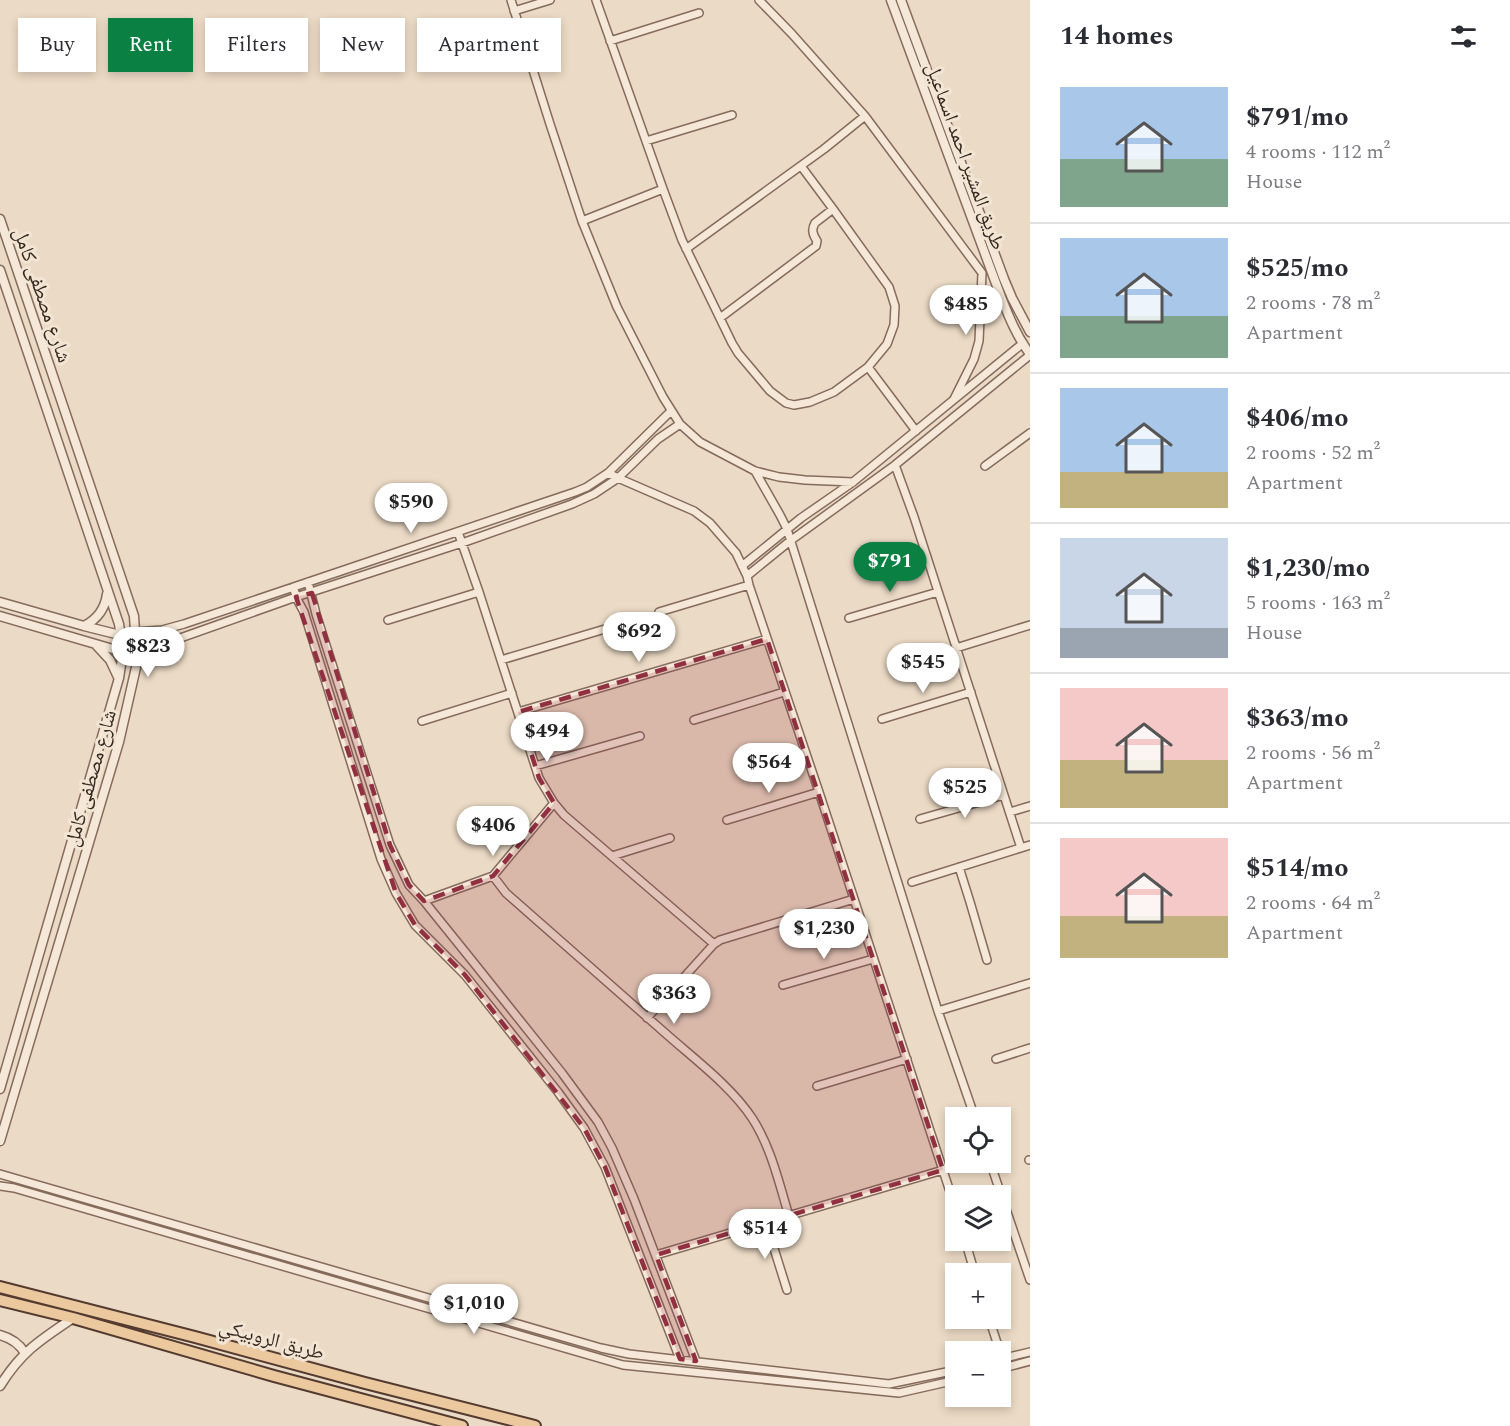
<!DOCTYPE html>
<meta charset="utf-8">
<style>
:root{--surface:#fff;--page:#f2f2f3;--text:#2b2b33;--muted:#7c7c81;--line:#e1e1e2;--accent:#0b8043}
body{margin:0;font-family:Spectral,"Noto Naskh Arabic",serif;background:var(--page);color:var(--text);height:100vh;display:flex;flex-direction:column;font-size:22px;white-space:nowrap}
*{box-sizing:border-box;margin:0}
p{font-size:20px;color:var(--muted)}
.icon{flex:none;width:33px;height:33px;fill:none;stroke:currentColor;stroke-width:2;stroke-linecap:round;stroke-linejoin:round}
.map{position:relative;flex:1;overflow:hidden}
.details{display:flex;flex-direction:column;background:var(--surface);width:480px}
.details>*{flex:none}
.guide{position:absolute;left:18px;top:18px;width:570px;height:54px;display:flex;gap:12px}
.buttons{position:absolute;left:945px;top:1107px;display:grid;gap:12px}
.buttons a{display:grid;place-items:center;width:66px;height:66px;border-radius:0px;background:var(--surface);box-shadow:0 3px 9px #0003;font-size:30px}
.price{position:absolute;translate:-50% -51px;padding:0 14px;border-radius:21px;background:#fff;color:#222;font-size:20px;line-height:39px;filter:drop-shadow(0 2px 3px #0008)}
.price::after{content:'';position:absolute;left:50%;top:36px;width:18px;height:14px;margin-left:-9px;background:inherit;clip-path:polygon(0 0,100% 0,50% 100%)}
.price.selected{background:var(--accent);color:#fff}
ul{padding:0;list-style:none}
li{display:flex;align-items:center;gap:18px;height:150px;padding:0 30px}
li+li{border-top:2px solid var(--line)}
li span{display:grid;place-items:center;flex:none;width:168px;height:120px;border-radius:0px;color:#555}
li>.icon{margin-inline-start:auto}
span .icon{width:72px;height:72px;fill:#fffc;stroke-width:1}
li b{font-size:26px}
h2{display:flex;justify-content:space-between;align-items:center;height:72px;padding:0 30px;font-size:26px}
.chip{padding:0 21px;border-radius:0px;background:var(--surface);box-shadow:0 3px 9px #0003;font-size:21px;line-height:54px}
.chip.selected{background:var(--accent);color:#fff}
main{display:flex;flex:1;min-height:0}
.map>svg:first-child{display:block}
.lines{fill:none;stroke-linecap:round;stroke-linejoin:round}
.minor-casing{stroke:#856b5c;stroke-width:10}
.tertiary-casing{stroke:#856b5c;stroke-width:11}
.primary-casing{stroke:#533b30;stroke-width:14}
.minor{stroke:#f6e8d8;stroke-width:7}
.tertiary{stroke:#f6e8d8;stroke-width:8}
.primary{stroke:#ecc89f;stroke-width:10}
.marked{fill:#903040;fill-opacity:0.2;stroke:#903040;stroke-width:4.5;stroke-dasharray:12 8;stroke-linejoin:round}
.labels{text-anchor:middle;stroke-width:6;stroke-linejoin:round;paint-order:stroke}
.street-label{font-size:20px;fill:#36271f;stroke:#f3e5d4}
</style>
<main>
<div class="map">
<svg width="1030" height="1426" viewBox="0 0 1030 1426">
<rect width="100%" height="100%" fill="#ebdac5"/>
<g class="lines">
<!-- minor casing -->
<g class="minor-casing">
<path id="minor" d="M511 0 550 124 582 221 617 307 663 397 680 424 700 442 755 471 780 515 787 529 938 1011 975 1118
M596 0 663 189 682 240 732 343 738 353 770 391 786 403 794 405 810 402 834 392 868 367 887 344 894 325 895 306 889 287 833 209 801 166
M759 0 792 34 865 116 982 273 979 341 974 359 954 399
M514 11 550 0
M610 41 699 13
M646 141 732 115
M582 221 663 189
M686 249 824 149 865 116
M720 318 816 246 817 241C813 235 811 230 815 223L833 209
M868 367 916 431
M895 465 914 517 1021 848
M985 466 1030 433
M755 471 779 477 805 480 853 482
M608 473 618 478 694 511 710 523 736 553 747 576 749 585 819 792 956 1210
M458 532 479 592 539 778 554 803 564 815 714 944
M742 566 801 518 853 482 1022 344
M747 576 790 541 895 465 1030 355
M308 582 316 614 390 845 409 885 424 901 474 963 562 1073 598 1122 612 1148 634 1199 696 1361
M293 587 298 601 304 612 381 859 396 893 415 925 465 975 558 1092 584 1128 605 1167 680 1359
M659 612 749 585
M849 618 938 592
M388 620 479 592
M135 632 162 630 184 624 575 492 587 487 608 473 671 411
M956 648 1030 625
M138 653 296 597 462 543 572 504 594 494 618 478 658 439 680 424
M501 660 605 629
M518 712 767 639
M882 719 971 692
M694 720 784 692
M422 721 512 693
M535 766 640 736
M1010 812 1030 806
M920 819 1004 795
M727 820 819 792
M612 856 670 838
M959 867 970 902 987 960
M493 876 506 893C559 939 611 986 664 1032 693 1058 731 1086 752 1118 771 1147 779 1183 789 1216
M912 882 1030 845
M424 901 493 876 554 803
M783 985 873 959
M938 1011 1030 983
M647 1018 714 944 720 940 854 899
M996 1059 1030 1048
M817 1086 907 1059
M1029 1160H1030
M990 1162 1030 1280
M0 1174 601 1348 629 1354 889 1384 956 1370
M0 1186 14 1188 623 1365 899 1393 956 1380
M766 1223 787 1290
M965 1240 975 1274
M656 1255 943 1170
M989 1318 1000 1352
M1000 1359 1030 1352
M1000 1369 1030 1361"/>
</g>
<!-- tertiary casing -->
<g class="tertiary-casing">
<path id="tertiary" d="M891 0 1001 297C1009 317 1017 337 1030 354
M901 0 1004 279 1012 298 1030 332
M0 219 134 616 137 663 119 742 0 1141
M0 270 119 624 123 652 119 678 0 1089
M0 602 84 626 120 635 135 632
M0 616 123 652 138 653
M84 626C98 619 105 609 107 594
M97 646 110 660 118 677
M0 1335C11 1338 19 1343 25 1353
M0 1386C21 1352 40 1340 73 1318"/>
</g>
<!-- primary casing -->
<g class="primary-casing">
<path id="primary" d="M0 1287 195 1337 365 1383 535 1426
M0 1300 73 1318 274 1376 462 1426"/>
</g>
<!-- minor -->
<use href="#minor" class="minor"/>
<!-- tertiary -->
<use href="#tertiary" class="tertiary"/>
<!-- primary -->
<use href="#primary" class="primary"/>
</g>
<!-- marked area -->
<path class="marked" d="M312 593 390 845 409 885 424 901 493 876 554 803 539 778 518 712 767 639 943 1170 656 1255 696 1361 680 1359 605 1167 584 1128 465 975 415 925 396 893 296 597Z"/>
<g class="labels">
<!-- street labels -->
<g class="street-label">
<text transform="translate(966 156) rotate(70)" y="7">طريق المشير احمد اسماعيل</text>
<text transform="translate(43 295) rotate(71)" y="7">شارع مصطفى كامل</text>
<text transform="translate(90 778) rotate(-74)" y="7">شارع مصطفى كامل</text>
<text transform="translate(272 1339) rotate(15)" y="7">طريق الروبيكي</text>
</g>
</g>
</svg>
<div class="buttons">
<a><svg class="icon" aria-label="locate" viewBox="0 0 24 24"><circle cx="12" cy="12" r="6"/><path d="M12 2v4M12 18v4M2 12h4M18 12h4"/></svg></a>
<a><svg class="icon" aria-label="layers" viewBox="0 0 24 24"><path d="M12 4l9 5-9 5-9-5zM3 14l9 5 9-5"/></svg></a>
<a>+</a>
<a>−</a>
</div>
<b class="price" style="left:966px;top:336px">$485</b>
<b class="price" style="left:411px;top:534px">$590</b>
<b class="price selected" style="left:890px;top:593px">$791</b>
<b class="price" style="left:639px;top:663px">$692</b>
<b class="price" style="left:148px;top:678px">$823</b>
<b class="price" style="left:923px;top:694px">$545</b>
<b class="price" style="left:547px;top:763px">$494</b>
<b class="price" style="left:769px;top:794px">$564</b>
<b class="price" style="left:965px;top:819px">$525</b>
<b class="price" style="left:493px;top:857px">$406</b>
<b class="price" style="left:824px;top:960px">$1,230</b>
<b class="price" style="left:674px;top:1025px">$363</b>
<b class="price" style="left:765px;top:1260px">$514</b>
<b class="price" style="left:474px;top:1335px">$1,010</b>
<div class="guide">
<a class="chip">Buy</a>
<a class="chip selected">Rent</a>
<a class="chip">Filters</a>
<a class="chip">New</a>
<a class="chip">Apartment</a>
</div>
</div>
<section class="details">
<h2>14 homes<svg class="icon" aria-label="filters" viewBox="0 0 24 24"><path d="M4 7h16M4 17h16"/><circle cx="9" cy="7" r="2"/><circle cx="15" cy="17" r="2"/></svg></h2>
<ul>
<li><span style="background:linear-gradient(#a9c7e8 60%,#7fa58c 0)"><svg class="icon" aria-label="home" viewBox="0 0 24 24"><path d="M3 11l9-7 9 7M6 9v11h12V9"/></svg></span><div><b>$791/mo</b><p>4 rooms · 112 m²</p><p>House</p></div></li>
<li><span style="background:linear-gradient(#a9c7e8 65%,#7fa58c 0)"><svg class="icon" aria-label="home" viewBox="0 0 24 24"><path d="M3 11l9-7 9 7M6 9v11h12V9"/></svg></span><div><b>$525/mo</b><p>2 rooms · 78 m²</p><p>Apartment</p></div></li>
<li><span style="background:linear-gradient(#a9c7e8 70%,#c2b280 0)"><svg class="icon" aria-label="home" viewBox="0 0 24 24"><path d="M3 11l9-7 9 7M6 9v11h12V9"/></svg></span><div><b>$406/mo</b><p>2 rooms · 52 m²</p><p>Apartment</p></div></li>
<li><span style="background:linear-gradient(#c9d6e8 75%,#9aa5b1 0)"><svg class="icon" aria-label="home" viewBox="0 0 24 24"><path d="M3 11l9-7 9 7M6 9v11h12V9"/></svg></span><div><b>$1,230/mo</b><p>5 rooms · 163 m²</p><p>House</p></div></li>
<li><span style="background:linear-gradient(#f6c9c9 60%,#c2b280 0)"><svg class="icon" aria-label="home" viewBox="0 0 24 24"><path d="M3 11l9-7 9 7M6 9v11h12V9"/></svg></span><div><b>$363/mo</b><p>2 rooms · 56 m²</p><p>Apartment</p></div></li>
<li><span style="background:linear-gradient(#f6c9c9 65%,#c2b280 0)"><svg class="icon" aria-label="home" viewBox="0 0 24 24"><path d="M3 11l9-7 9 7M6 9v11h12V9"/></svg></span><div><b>$514/mo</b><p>2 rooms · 64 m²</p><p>Apartment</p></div></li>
</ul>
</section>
</main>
